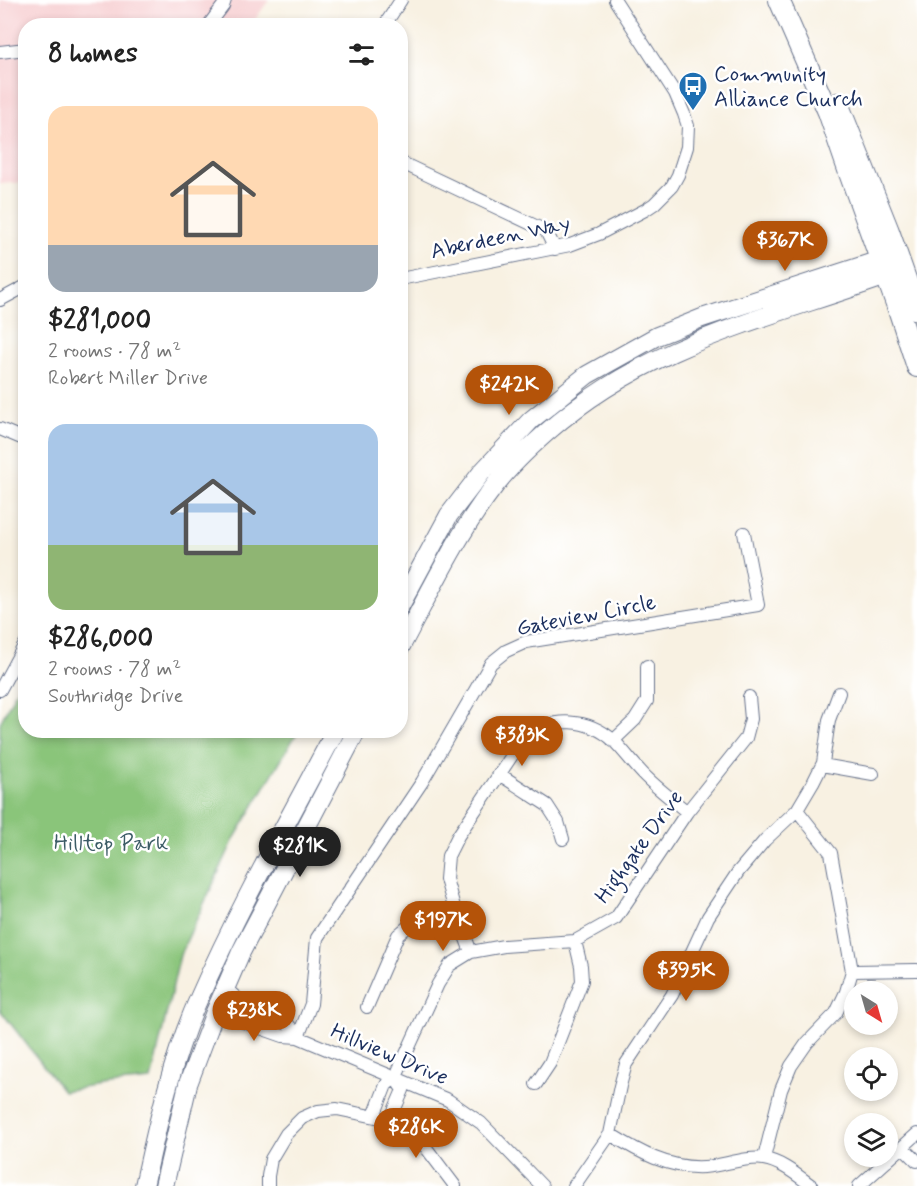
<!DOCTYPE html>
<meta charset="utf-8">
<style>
:root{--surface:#fff;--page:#f2f2f2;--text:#222;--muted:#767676;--accent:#b45309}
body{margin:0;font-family:Mynerve,sans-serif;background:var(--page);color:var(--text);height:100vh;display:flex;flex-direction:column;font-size:22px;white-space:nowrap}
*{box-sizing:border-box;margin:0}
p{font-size:20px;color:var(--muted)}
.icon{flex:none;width:33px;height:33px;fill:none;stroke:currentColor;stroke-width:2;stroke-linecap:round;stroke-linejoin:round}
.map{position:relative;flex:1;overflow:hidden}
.side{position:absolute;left:18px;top:18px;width:390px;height:720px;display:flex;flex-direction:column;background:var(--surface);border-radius:24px;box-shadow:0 3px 9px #0003}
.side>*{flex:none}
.needle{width:39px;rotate:143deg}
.fabs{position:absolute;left:844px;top:981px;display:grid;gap:12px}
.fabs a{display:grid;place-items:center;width:54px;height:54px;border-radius:50%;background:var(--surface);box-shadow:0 3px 9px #0003;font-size:30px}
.price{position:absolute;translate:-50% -51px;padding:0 14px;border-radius:21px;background:var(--accent);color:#fff;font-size:20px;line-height:39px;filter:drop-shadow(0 2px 3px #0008)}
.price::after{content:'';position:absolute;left:50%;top:36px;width:18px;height:14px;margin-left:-9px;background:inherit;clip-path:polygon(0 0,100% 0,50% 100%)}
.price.current{background:#222;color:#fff}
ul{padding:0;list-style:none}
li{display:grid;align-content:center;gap:12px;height:318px;padding:0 30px}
li span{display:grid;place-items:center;height:186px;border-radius:18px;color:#555}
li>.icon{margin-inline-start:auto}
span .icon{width:108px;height:108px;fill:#fffc;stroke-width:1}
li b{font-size:26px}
h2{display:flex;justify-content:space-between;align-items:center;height:72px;padding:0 30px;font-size:26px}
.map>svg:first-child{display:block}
.built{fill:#f7cfd1}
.green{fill:#8ac57a;stroke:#527a6c;stroke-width:1.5}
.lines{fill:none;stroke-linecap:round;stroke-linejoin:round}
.minor-casing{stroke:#68738c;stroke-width:14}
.secondary-casing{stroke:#68738c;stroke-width:20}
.primary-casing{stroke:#68738c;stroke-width:22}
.minor{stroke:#fff;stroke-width:12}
.secondary{stroke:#fff;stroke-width:18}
.primary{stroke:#fff;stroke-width:20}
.labels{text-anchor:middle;stroke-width:5;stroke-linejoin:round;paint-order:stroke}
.poi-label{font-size:22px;fill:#1b2f5e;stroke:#fff;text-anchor:start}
.street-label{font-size:22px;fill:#1b2f5e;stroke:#fff}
.park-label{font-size:22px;fill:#3c5c66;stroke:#fff}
</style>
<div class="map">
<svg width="917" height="1186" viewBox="0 0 917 1186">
<rect width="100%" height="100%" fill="#fff"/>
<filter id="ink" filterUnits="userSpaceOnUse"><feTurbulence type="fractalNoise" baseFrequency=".0167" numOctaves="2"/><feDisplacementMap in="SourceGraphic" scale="12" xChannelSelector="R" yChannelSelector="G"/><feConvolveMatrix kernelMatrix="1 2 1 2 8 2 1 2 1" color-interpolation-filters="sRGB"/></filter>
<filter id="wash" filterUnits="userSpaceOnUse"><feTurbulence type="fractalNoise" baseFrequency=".008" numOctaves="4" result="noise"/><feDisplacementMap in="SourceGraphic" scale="24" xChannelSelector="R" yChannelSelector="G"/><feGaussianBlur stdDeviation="1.35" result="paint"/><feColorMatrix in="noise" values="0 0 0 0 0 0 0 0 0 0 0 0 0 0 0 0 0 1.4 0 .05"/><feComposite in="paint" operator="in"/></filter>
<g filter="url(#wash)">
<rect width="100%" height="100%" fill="#f8f1e2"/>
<!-- built -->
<path class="built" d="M0 0H269L251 25 26 26 25 182 0 184Z"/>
<!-- green -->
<path class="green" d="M25 673 26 730 298 731 234 839 180 955 151 1080 107 1084 63 1091 0 1010V723Z"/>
</g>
<g filter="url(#ink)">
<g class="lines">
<!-- minor casing -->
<g class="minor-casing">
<path id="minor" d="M208 26 223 6 225 0
M384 26 401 0
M0 52 26 49
M400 162 546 231 555 249
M400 279 570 245 599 234 645 210 654 204 672 186 678 175 687 147 688 126 684 114 675 93 615 0
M0 300 26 286
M0 429 26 440
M0 690 26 642
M613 741 635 720 647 701V666
M822 765 873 774
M499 774 547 805 558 822 563 839
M471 952 454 907 446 879 448 856 458 836 525 736C552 716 589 718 614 741 625 752 634 765 645 776 658 789 673 800 687 812
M852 971 917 970
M225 988 245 1005 287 1023 298 1037
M367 1007 398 935 412 923 454 907
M215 1012 283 1036 298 1037 448 1100 481 1123 542 1186
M298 1037 311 1004 317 938 422 782 491 663 506 651 526 642 758 605 744 533
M395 1078 438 984 450 965 471 952 504 946 575 941 616 918 687 812 746 738 751 719 749 697
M536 1084 550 1063 582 981 581 966 575 941
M374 1116 386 1085 395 1078
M390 1120 403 1090 395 1078
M610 1134C639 1152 669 1169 704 1167 721 1166 748 1156 764 1159 782 1162 798 1176 812 1186
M903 1147 917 1161
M764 1158 781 1090 791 1066 807 1043 836 1013 846 992 852 971 831 853 797 810
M268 1186V1176L271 1159 286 1134 302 1118 318 1111 337 1109 390 1120 424 1145 455 1186
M574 1186 610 1134 620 1086 626 1064 672 995 708 917 738 872 765 840 797 810 813 783 823 763 829 720 839 693
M859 1186 917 1134"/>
</g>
<!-- secondary casing -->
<g class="secondary-casing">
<path id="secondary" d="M400 606 449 515 482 472 531 420 587 375 657 336 702 318 880 260 895 261
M400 648C430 592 457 534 496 484 511 465 529 448 547 432 648 343 763 320 886 276L897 265
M144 1186C158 1122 172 1058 199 998 239 907 289 819 336 730
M164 1186 188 1084 215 1012 241 952 357 730"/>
</g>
<!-- primary casing -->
<g class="primary-casing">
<path id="primary" d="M779 0 828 112 849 173 899 312 917 367
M838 103 889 231 917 310"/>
</g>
<!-- minor -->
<use href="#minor" class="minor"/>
<!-- secondary -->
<use href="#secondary" class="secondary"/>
<!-- primary -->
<use href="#primary" class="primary"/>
</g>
</g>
<!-- icons -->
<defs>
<g id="bus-pin" transform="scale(1.5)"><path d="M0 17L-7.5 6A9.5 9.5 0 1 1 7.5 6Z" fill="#1f6fb2" stroke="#fff"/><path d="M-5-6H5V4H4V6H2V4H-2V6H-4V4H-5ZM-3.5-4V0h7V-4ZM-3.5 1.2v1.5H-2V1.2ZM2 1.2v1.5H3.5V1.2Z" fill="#fff"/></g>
</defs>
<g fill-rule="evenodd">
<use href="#bus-pin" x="693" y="86"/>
</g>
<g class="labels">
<!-- poi labels -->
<g class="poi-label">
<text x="714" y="81">Community<tspan x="714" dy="25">Alliance Church</tspan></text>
</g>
<!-- street labels -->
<g class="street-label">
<text transform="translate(500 236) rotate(-12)" y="8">Aberdeen Way</text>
<text transform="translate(586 614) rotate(-11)" y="8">Gateview Circle</text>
<text transform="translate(638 846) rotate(-54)" y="8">Highgate Drive</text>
<text transform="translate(390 1053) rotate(23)" y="8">Hillview Drive</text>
</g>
<!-- park labels -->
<g class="park-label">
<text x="111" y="850">Hilltop Park</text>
</g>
</g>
</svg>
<div class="fabs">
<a><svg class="needle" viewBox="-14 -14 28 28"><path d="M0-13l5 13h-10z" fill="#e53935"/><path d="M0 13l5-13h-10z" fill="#767676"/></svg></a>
<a><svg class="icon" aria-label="locate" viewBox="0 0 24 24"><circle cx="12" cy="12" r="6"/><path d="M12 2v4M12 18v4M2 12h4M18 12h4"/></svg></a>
<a><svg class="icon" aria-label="layers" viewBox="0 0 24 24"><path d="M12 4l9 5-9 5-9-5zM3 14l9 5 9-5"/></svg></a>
</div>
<b class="price" style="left:785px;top:272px">$367K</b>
<b class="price" style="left:509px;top:416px">$242K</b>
<b class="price" style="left:522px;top:767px">$383K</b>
<b class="price current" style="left:300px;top:878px">$281K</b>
<b class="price" style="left:443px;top:952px">$197K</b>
<b class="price" style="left:686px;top:1002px">$395K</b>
<b class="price" style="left:254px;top:1042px">$238K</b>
<b class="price" style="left:416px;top:1159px">$286K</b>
<section class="side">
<h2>8 homes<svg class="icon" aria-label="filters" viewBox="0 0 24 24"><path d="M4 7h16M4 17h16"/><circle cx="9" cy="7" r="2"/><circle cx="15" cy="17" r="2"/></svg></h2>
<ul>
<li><span style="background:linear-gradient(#ffd9b3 75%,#9aa5b1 0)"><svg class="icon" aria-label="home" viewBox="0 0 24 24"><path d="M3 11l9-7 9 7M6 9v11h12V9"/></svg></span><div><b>$281,000</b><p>2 rooms · 78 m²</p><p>Robert Miller Drive</p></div></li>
<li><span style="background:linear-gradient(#a9c7e8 65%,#8fb573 0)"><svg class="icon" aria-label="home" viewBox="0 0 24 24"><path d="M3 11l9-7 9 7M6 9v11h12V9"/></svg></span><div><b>$286,000</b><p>2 rooms · 78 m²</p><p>Southridge Drive</p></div></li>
</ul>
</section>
</div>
